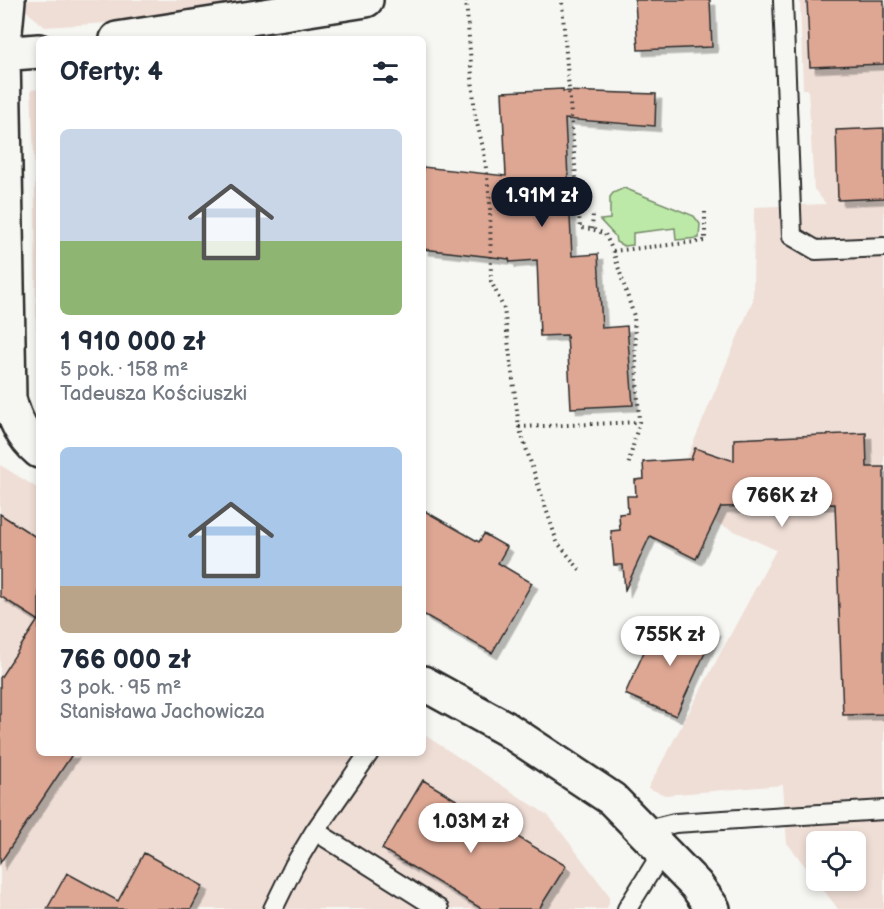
<!DOCTYPE html>
<html lang="pl">
<meta charset="utf-8">
<style>
:root{--surface:#fff;--page:#f2f2f3;--text:#1f2937;--muted:#747a83;--accent:#111827}
body{margin:0;font-family:"Balsamiq Sans",sans-serif;background:var(--page);color:var(--text);height:100vh;display:flex;flex-direction:column;font-size:22px;white-space:nowrap}
*{box-sizing:border-box;margin:0}
p{font-size:20px;color:var(--muted)}
.icon{flex:none;width:33px;height:33px;fill:none;stroke:currentColor;stroke-width:2;stroke-linecap:round;stroke-linejoin:round}
.map{position:relative;flex:1;overflow:hidden}
.sheet{position:absolute;left:36px;top:36px;width:390px;height:720px;display:flex;flex-direction:column;background:var(--surface);border-radius:9px;box-shadow:0 3px 9px #0003}
.sheet>*{flex:none}
.fabs{position:absolute;left:806px;top:831px;display:grid;gap:12px}
.fabs a{display:grid;place-items:center;width:60px;height:60px;border-radius:9px;background:var(--surface);box-shadow:0 3px 9px #0003;font-size:30px}
.price{position:absolute;translate:-50% -51px;padding:0 14px;border-radius:21px;background:#fff;color:#222;font-size:20px;line-height:39px;filter:drop-shadow(0 2px 3px #0008)}
.price::after{content:'';position:absolute;left:50%;top:36px;width:18px;height:14px;margin-left:-9px;background:inherit;clip-path:polygon(0 0,100% 0,50% 100%)}
.price.selected{background:var(--accent);color:#fff}
ul{padding:0;list-style:none}
li{display:grid;align-content:center;gap:12px;height:318px;padding:0 24px}
li span{display:grid;place-items:center;height:186px;border-radius:9px;color:#555}
li>.icon{margin-inline-start:auto}
span .icon{width:108px;height:108px;fill:#fffc;stroke-width:1}
li b{font-size:26px}
h2{display:flex;justify-content:space-between;align-items:center;height:72px;padding:0 24px;font-size:26px}
.map>svg:first-child{display:block}
.built{fill:#efded6}
.green{fill:#bce9a7;stroke:#748a69;stroke-width:1.5}
.building{fill:#dea794;stroke:#2b2b2b;stroke-width:1.5;filter:url(#shadow)}
.lines{fill:none;stroke-linecap:round;stroke-linejoin:round}
.lane-casing{stroke:#2b2b2b;stroke-width:22}
.street-casing{stroke:#2b2b2b;stroke-width:38}
.path{stroke:#2b2b2b;stroke-width:4;stroke-dasharray:1.5 4.5;stroke-linecap:butt}
.lane{stroke:#f6f6f2;stroke-width:18}
.street{stroke:#f6f6f2;stroke-width:33}
</style>
<div class="map">
<svg width="884" height="909" viewBox="0 0 884 909">
<defs>
<filter id="shadow"><feDropShadow dx="5.5" dy="5.5" stdDeviation="0" flood-color="#0004"/></filter>
</defs>
<rect width="100%" height="100%" fill="#f6f6f2"/>
<filter id="ink" filterUnits="userSpaceOnUse"><feTurbulence type="fractalNoise" baseFrequency=".0167" numOctaves="2"/><feDisplacementMap in="SourceGraphic" scale="12" xChannelSelector="R" yChannelSelector="G"/><feConvolveMatrix kernelMatrix="1 2 1 2 8 2 1 2 1" color-interpolation-filters="sRGB"/></filter>
<g filter="url(#ink)">
<!-- built -->
<path class="built" d="M25 0H264L123 22 45 27 25 10Z
M800 0H884V909H838L816 880H855V842H816V880L787 843 783 785 665 795 648 788 776 550 669 501 753 300 754 207 826 204 814 189 808 89H803Z
M39 89V331H36L35 180 31 90Z
M0 465 39 489V753H423V734L549 816 609 895V904L606 909H0Z"/>
<!-- green -->
<path class="green" d="M624 188 694 216 700 224 699 238 676 240 675 228 633 233V245L624 246 616 242 615 236 600 220 610 219V197L613 193Z"/>
<!-- building -->
<path class="building" d="M635 0H710L712 47 638 50Z
M807 0H884V64L810 67Z
M563 89V91L656 94 655 126 565 119 572 256 598 254 602 328 627 326 633 405 571 408 567 335 540 336 537 260 510 262 509 259 423 249V167L506 176 502 92Z
M884 128V198L838 200 836 130Z
M866 433 867 467H884V714L843 715 835 504 721 507 696 559 650 536 625 590 623 565H614L611 531 620 530 619 514 628 513 627 496H636L635 480 644 479 643 462 691 459 695 448 734 461V439Z
M423 510 479 542 484 534 507 547 498 563 532 583 492 653 423 614Z
M0 514 39 539V753H73L0 863V678L38 620 0 596Z
M683 617 715 631 676 716 625 694 653 632 672 640Z
M423 780 566 866 539 909H482L382 849Z
M144 853 203 886 191 909H47L67 873 118 901Z"/>
<g class="lines">
<!-- lane casing -->
<g class="lane-casing">
<path id="lane" d="M783 0 792 236 816 250 884 247
M315 831 439 909
M643 831 675 823 884 810
M273 909 294 866 315 831 369 753
M627 909 663 851"/>
</g>
<!-- street casing -->
<g class="street-casing">
<path id="street" d="M8 0 3 54 9 399C15 420 22 436 39 451
M117 39 366 0
M0 54 39 51
M423 683 505 728 612 799 696 885 713 909"/>
</g>
<!-- path -->
<path class="path" d="M466 0 475 115 484 152 490 202 491 281 504 309 519 427 557 542 581 571
M562 3 580 228 592 229 605 234 613 251 634 316 639 422 628 466
M592 229 593 214
M613 251 705 241V209
M519 427 639 422"/>
<!-- lane -->
<use href="#lane" class="lane"/>
<!-- street -->
<use href="#street" class="street"/>
</g>
</g>
</svg>
<div class="fabs">
<a><svg class="icon" aria-label="locate" viewBox="0 0 24 24"><circle cx="12" cy="12" r="6"/><path d="M12 2v4M12 18v4M2 12h4M18 12h4"/></svg></a>
</div>
<b class="price selected" style="left:542px;top:228px">1.91M zł</b>
<b class="price" style="left:782px;top:528px">766K zł</b>
<b class="price" style="left:670px;top:667px">755K zł</b>
<b class="price" style="left:471px;top:854px">1.03M zł</b>
<section class="sheet">
<h2>Oferty: 4<svg class="icon" aria-label="filters" viewBox="0 0 24 24"><path d="M4 7h16M4 17h16"/><circle cx="9" cy="7" r="2"/><circle cx="15" cy="17" r="2"/></svg></h2>
<ul>
<li><span style="background:linear-gradient(#c9d6e8 60%,#8fb573 0)"><svg class="icon" aria-label="home" viewBox="0 0 24 24"><path d="M3 11l9-7 9 7M6 9v11h12V9"/></svg></span><div><b>1 910 000 zł</b><p>5 pok. · 158 m²</p><p>Tadeusza Kościuszki</p></div></li>
<li><span style="background:linear-gradient(#a9c7e8 75%,#b9a48a 0)"><svg class="icon" aria-label="home" viewBox="0 0 24 24"><path d="M3 11l9-7 9 7M6 9v11h12V9"/></svg></span><div><b>766 000 zł</b><p>3 pok. · 95 m²</p><p>Stanisława Jachowicza</p></div></li>
</ul>
</section>
</div>
